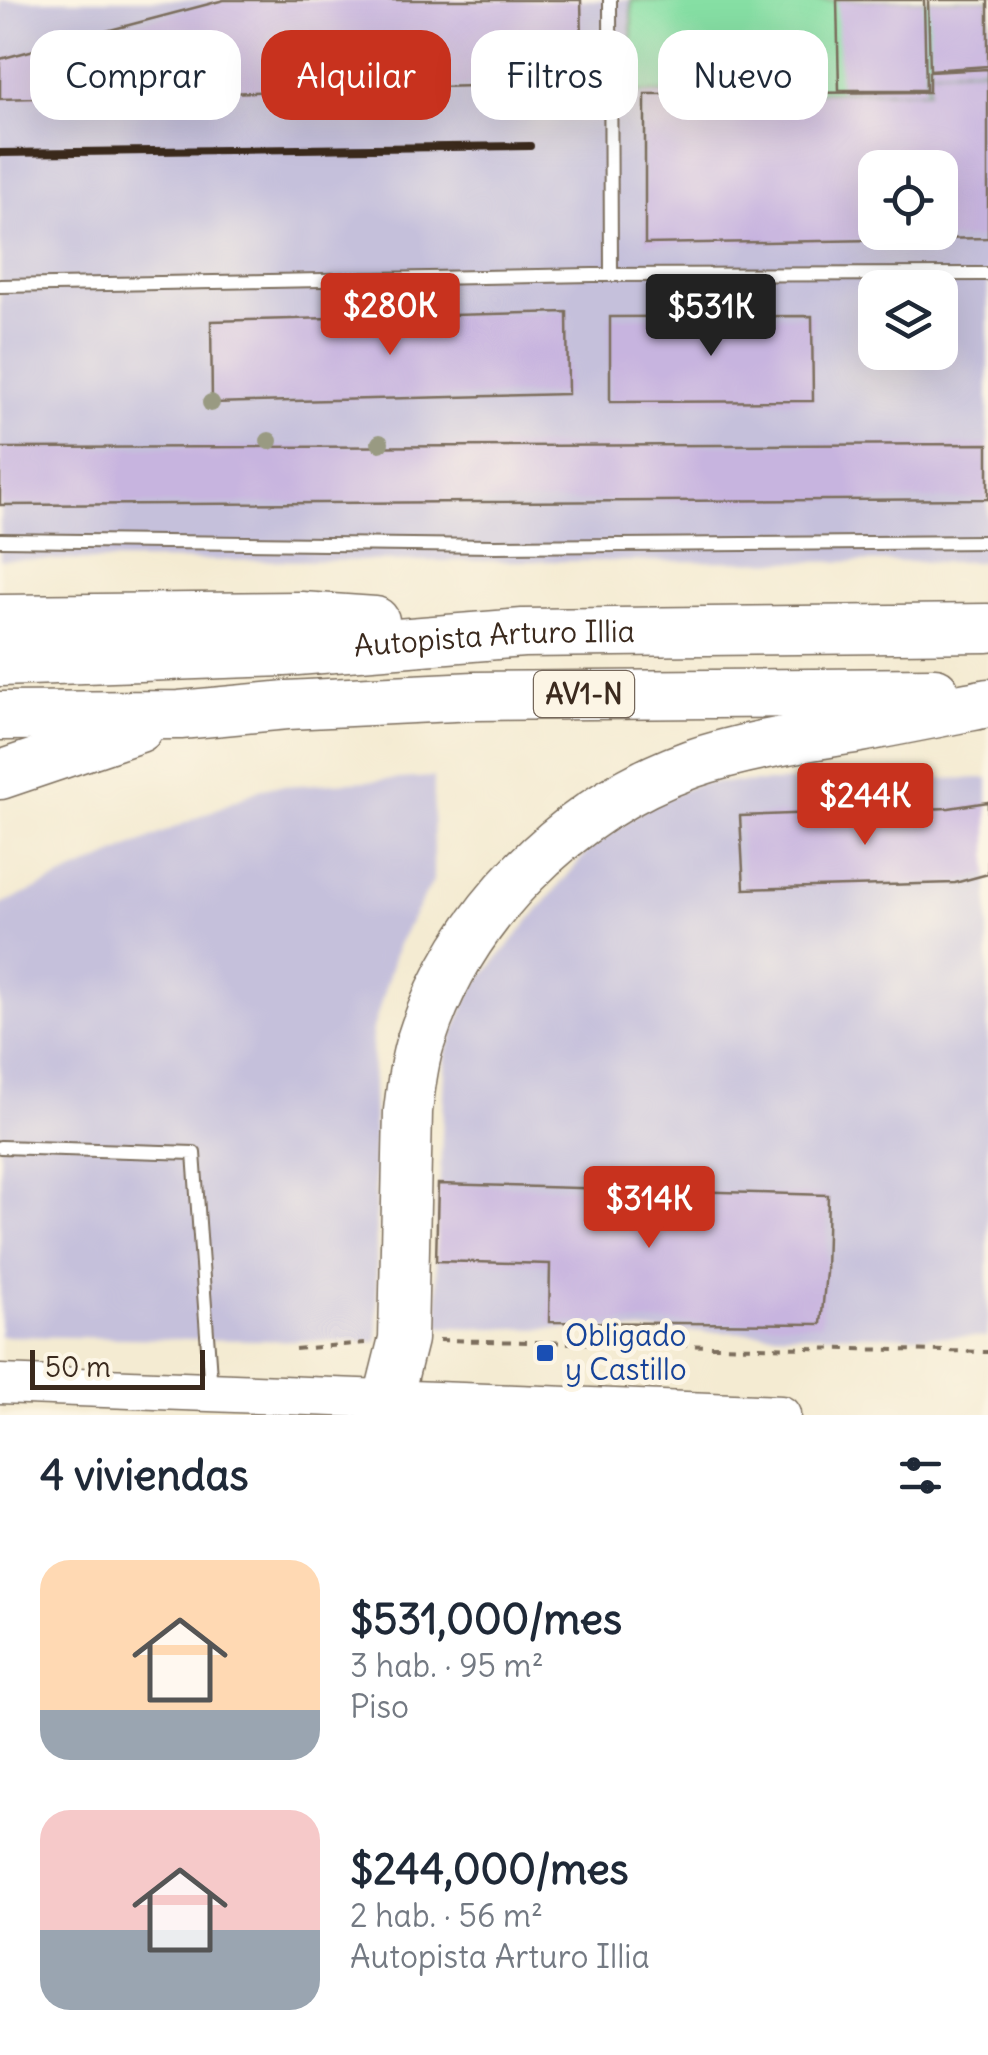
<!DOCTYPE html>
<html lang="es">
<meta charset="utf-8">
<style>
:root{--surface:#fff;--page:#f2f2f3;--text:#1f2937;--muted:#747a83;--accent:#c8321e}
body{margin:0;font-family:Delius,sans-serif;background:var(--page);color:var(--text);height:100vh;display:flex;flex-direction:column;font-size:38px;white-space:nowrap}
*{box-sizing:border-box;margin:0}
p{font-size:32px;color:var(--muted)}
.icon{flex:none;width:55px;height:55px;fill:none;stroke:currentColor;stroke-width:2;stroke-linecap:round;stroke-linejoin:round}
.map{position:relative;height:1415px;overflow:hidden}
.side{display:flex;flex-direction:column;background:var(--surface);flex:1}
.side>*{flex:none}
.banner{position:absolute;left:30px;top:30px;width:930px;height:90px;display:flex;gap:20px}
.controls{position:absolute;left:858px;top:150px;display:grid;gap:20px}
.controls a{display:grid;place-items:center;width:100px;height:100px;border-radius:20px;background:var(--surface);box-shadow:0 10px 40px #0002;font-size:50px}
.scale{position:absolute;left:30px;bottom:25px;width:175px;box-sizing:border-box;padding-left:10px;border:5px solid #3b2a1e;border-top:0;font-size:28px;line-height:35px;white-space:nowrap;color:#3b2a1e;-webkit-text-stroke:8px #fcf5e5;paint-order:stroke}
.price{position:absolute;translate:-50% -85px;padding:0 22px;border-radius:10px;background:var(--accent);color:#fff;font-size:32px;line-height:65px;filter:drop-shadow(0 2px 5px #0008)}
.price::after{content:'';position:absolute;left:50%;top:60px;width:30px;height:22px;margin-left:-15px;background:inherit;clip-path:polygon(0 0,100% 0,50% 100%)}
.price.active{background:#222;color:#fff}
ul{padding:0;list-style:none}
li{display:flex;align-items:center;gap:30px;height:250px;padding:0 40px}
li span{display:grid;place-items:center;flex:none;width:280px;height:200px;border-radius:30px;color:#555}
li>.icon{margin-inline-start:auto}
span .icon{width:120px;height:120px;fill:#fffc;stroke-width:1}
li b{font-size:42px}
h2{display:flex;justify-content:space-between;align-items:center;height:120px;padding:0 40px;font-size:42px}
.chip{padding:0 35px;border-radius:30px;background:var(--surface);box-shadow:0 10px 40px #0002;font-size:35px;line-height:90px}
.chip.active{background:var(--accent);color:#fff}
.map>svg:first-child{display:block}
.industrial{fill:#c5c0db;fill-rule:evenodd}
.green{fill:#86dfa4;stroke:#608461;stroke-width:2.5}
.building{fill:#c7b4df;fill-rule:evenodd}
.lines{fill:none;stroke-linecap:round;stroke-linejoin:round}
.lane-casing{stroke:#7c6e5d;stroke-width:16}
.secondary-casing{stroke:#7c6e5d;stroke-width:41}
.highway-casing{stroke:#7c6e5d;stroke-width:51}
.path{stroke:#7c6e5d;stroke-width:4;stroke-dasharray:8 8;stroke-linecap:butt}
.lane{stroke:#fff;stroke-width:12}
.secondary{stroke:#fff;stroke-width:38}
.highway{stroke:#fff;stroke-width:48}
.rail{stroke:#3b2a1e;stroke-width:8}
.tree{fill:#999a82}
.transit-dot{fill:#1a4fb4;stroke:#fcf5e5;stroke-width:4}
.labels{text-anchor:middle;stroke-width:10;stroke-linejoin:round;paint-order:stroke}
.shield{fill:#fcf5e5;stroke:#75675a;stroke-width:2.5}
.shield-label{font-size:28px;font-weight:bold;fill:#3b2a1e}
.street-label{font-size:30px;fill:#3b2a1e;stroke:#fcf5e5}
.transit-label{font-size:30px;fill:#164399;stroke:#fcf5e5;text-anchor:start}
</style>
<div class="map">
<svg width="988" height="1415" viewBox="0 0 988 1415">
<rect width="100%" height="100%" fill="#fcf5e5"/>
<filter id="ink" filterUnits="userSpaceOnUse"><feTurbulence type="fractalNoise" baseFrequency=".01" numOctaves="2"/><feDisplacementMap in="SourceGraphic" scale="20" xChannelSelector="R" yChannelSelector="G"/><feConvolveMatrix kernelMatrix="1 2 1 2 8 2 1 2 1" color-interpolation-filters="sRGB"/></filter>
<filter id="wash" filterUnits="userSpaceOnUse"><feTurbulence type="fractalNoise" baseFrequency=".0048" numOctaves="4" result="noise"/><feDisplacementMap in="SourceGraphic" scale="40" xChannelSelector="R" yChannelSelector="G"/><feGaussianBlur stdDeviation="2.25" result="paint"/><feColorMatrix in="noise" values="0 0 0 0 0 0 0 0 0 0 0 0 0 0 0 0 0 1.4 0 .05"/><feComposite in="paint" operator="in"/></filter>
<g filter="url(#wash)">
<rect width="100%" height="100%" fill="#f4ebd2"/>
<!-- industrial -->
<path class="industrial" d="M0 0H988V562L0 560ZM875 168H940V232H875ZM875 288H940V352H875Z
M434 777 433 881 398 944 372 1032 378 1342 0 1336V905L266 787Z
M988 778V1337L439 1327 436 1261 446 1051 472 989 588 851 645 808 699 783Z"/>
<!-- green -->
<path class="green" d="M631 0H988V68L928 71V91L633 93Z"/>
<g id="blocks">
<!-- building -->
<path class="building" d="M224 0H581L583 83 0 99V59Z
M837 0H924L926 90H839Z
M928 0H988V66L930 70Z
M988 69V238L645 244V94L929 92V72ZM875 168H940V232H875Z
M567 312 568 394 212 403 211 321Z
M812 316 813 401 610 402V317Z
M988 444V499L0 505V448Z
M988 802V874L955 883 744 889 740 816 949 808Z
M438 1184 828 1195 826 1272 821 1324 549 1322 550 1264 436 1261Z"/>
</g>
</g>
<g filter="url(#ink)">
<use href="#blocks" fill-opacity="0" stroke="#7c6e5d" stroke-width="2.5"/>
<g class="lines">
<!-- lane casing -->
<g class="lane-casing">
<path id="lane" d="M610 0 611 275
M0 286 593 275 988 274
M0 540 495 546 988 542
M0 1147 194 1153 211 1390"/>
</g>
<!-- secondary casing -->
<g class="secondary-casing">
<path id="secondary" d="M0 1384 543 1405
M519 1411 543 1405 781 1415"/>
</g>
<!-- highway casing -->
<g class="highway-casing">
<g id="highway">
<path d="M0 619 301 616 375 621"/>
<path id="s1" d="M0 662 284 652 523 633 988 628"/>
<path d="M0 716 180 715 287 705 475 696 935 692"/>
<path d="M0 775 139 728"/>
<path d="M388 1399 403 1339 408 1111C411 1088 413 1065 420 1043 460 916 566 809 691 764 743 746 799 738 854 729 899 721 943 712 988 703"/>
</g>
</g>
<!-- path -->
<path class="path" d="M439 1340 988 1352
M295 1349 365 1343"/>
<!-- lane -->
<use href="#lane" class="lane"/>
<!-- secondary -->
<use href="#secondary" class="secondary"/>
<!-- highway -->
<use href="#highway" class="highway"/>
<!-- rail -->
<path class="rail" d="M0 153 530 146"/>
</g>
<!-- trees -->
<g class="tree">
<circle cx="211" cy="403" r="9"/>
<circle cx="269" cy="441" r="9"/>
<circle cx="380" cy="443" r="9"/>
</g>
</g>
<!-- markers -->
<rect class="transit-dot" x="535" y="1343" width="20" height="20" rx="5"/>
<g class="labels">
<!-- shield labels -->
<rect class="shield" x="534" y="671" width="100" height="46" rx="8"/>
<g class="shield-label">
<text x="584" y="704">AV1-N</text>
</g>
<!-- street labels -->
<g class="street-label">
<text dy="10" stroke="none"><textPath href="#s1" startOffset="495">Autopista Arturo Illia</textPath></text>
</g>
<!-- transit labels -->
<g class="transit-label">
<text x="565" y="1346">Obligado<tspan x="565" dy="34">y Castillo</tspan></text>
</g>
</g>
</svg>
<div class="controls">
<a><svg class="icon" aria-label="locate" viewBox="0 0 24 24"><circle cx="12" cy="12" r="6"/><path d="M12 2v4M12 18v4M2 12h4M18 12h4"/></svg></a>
<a><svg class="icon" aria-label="layers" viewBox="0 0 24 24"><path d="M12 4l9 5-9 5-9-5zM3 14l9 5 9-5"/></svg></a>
</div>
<div class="scale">50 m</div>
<b class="price" style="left:390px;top:358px">$280K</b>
<b class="price active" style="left:711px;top:359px">$531K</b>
<b class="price" style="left:865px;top:848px">$244K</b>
<b class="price" style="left:649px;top:1251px">$314K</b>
<div class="banner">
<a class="chip">Comprar</a>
<a class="chip active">Alquilar</a>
<a class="chip">Filtros</a>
<a class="chip">Nuevo</a>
</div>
</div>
<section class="side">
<h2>4 viviendas<svg class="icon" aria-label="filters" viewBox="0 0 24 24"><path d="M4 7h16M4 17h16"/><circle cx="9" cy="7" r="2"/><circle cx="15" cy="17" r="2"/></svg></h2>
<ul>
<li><span style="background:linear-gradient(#ffd9b3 75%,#9aa5b1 0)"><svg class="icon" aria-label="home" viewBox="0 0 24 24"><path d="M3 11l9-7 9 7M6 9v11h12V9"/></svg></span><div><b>$531,000/mes</b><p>3 hab. · 95 m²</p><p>Piso</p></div></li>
<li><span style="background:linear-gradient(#f6c9c9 60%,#9aa5b1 0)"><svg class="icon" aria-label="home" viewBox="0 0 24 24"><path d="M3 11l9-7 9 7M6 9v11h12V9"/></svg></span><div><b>$244,000/mes</b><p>2 hab. · 56 m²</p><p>Autopista Arturo Illia</p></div></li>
</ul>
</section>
